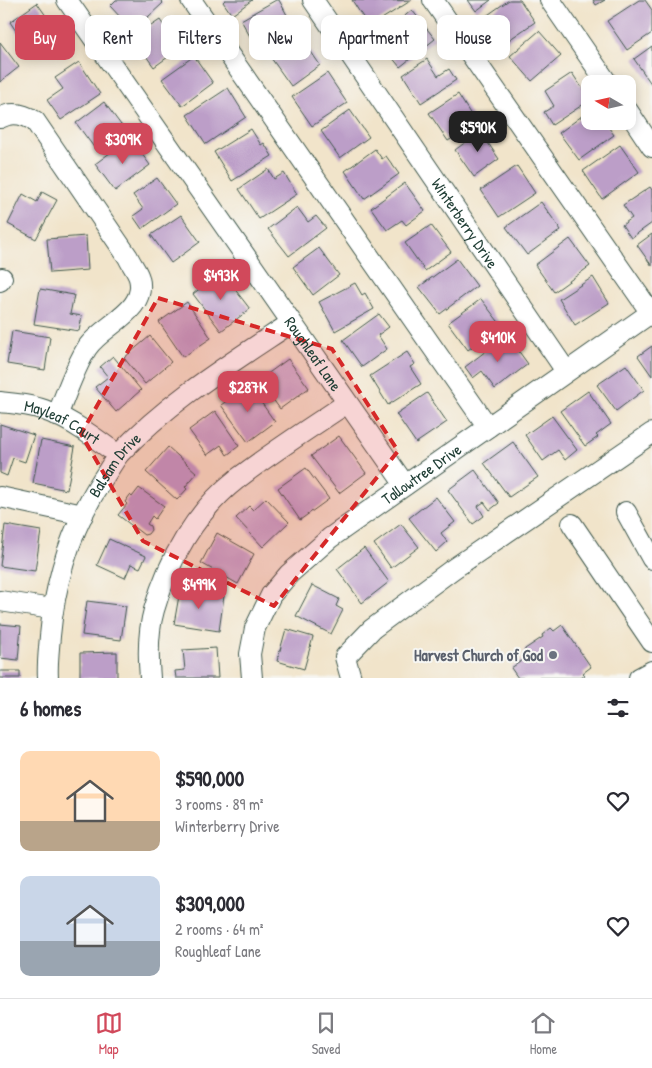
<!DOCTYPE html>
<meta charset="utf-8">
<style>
:root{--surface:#fff;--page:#f2f2f3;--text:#2b2b33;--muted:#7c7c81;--line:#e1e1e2;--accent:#d1495b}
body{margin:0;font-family:"Patrick Hand",sans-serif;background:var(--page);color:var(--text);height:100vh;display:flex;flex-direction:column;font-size:19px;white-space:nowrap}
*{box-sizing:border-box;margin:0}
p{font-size:16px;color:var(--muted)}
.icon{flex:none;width:28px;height:28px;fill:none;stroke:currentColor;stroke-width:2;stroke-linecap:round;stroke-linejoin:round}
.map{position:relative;height:678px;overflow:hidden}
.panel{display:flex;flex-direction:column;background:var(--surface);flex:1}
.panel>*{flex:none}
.hud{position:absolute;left:15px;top:15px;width:622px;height:45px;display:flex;gap:10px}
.needle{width:32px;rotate:279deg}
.controls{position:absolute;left:581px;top:75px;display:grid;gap:10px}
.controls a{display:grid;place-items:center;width:55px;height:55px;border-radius:10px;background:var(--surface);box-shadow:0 2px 12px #0003;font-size:25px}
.price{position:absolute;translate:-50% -42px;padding:0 11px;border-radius:10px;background:var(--accent);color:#fff;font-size:16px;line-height:32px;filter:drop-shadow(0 1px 2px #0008)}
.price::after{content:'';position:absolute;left:50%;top:30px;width:15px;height:11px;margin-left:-8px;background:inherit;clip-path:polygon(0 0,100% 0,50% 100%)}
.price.active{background:#222;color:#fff}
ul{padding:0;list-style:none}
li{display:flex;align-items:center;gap:15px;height:125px;padding:0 20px}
li span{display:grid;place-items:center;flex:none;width:140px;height:100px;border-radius:10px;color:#555}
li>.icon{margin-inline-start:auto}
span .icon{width:60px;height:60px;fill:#fffc;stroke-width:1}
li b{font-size:21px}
h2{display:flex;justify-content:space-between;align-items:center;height:60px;padding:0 20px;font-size:21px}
.pill{padding:0 18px;border-radius:10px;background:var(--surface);box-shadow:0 2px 12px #0003;font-size:18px;line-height:45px}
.pill.active{background:var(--accent);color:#fff}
.tab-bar{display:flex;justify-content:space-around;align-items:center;height:70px;border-top:1px solid var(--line);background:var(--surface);font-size:14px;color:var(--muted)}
.tab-bar a{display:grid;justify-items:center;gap:2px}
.tab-bar .active{color:var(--accent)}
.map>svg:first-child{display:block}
.building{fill:#bc9ec8}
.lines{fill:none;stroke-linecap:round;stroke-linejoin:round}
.minor-casing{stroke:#3e564a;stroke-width:22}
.minor{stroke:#fff;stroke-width:20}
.marked{fill:#d62828;fill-opacity:0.2;stroke:#d62828;stroke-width:4;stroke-dasharray:10 6;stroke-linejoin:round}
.worship-dot{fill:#6b7280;stroke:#f6f6f2;stroke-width:2}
.labels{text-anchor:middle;stroke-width:4;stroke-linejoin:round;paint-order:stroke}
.street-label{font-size:16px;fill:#1f3d34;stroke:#f6f6f2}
.worship-label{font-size:16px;font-weight:bold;fill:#5b616d;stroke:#f6f6f2;text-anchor:end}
</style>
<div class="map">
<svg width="652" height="678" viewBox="0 0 652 678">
<rect width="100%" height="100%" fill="#f6f6f2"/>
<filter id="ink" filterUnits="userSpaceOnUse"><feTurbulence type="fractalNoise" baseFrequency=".02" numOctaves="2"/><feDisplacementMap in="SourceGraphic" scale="10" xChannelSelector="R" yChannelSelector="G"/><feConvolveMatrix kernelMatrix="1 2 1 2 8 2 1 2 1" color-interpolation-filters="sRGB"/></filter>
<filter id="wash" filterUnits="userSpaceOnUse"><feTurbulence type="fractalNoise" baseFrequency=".0096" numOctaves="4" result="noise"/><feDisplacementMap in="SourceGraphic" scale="20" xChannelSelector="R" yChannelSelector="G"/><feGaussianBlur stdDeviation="1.12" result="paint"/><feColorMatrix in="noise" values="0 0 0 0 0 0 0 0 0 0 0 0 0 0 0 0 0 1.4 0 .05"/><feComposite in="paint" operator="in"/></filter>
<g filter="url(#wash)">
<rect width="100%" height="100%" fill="#f1e4ca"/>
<g id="blocks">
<!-- building -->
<path class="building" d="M116 0H160L163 3 133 31 110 6Z
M225 0H252L232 15 223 2Z
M276 0H279L295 30 258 51 241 20Z
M352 0 386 1 412 0 369 27Z
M468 0H491L476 11Z
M509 0H520L535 22 500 46 482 19Z
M593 0H605L596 5Z
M639 0H645L652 10V33L627 50 607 21Z
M37 3 63 40 50 49 42 39 28 49 10 22Z
M412 10 435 39 400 67 377 39Z
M160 20 170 35 180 28 189 42 154 67 133 38Z
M539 31 561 56 532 81 510 56Z
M301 37 320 65 291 86 271 58Z
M0 42 19 67 0 82Z
M652 46V85L634 59Z
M194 56 213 83 182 106 162 79Z
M427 59 438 76 449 69 456 80 421 103 403 75Z
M79 62 100 94 61 120 47 100 63 89 55 78Z
M327 73 347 103 312 126 292 97Z
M572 73 590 100 552 125 544 112 554 106 545 91Z
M228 88 246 117 206 144 187 115Z
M458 94 476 123 448 141 429 113Z
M104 102 124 129 96 150 76 123Z
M350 110 369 137 340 158 321 131Z
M590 110V121H604L614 135 579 160 559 133Z
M486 127 494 139 488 143 499 159 474 177 455 150Z
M251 129 261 145 264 143 272 156 232 181 214 152Z
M130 138 150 165 115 191 95 164Z
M620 145 639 172 602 199 583 171Z
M375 149 382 159 386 156 399 174 364 199 345 171Z
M517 166 535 193 499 217 481 190Z
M268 169 274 179 284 173 297 194 259 219 239 189Z
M157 178 176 204 142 229 133 216 143 209 133 195Z
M405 183 425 211 406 225 402 220 387 230 371 208Z
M650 187 652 190V223L631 238 622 225 632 218 623 205Z
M42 192 57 200 36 239 8 224 23 194 37 202Z
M541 202 561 230 527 255 506 227Z
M297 207 308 222 316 216 326 228 289 256 268 229Z
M181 215 200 242 171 263 151 235Z
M431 225 451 252 425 271 405 243Z
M652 234V266L637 245Z
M86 236 88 270 50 273 47 239Z
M570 239 590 266 554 292 535 265Z
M319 248 339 275 313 295 293 267Z
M457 259 477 286 440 314 419 287Z
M220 270 250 309 221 331 193 294 207 283 206 281Z
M593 277 609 303 575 325 559 299Z
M355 283 362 295 365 293 374 309 335 331 319 302Z
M40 289 74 295 70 314 82 316 79 331 34 324Z
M481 299 501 325 468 350 448 323Z
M187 302 211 338 183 357 159 322Z
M379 314 389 327 378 335 387 349 362 367 343 340Z
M12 331 50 337 45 370 7 364Z
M507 335 528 364 495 389 482 371 473 378 465 367Z
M150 336 171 362 145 384 124 358Z
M652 346V376L638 356Z
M407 352 415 364 410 367 421 384 388 405 370 376Z
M113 356 141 390 116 412 95 387 108 377 100 367Z
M288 359 309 388 280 409 259 380Z
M626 365 644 390 616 411 597 385Z
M249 385 275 422 248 442 221 405Z
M588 391 611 424 596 435 598 437 585 446 560 411Z
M427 393 447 422 416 443 396 414Z
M215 411 239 446 227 455 221 445 207 455 189 430Z
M552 416 577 450 565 460 558 450 543 461 525 435Z
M0 424 34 435 25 462 13 458 7 476 0 473Z
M339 436 366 473 339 493 311 456Z
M41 440 75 447 67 490 33 483Z
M513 442 538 477 509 497 484 463Z
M168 447 197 473 185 487 187 489 177 500 146 472Z
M306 468 329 499 300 520 278 488Z
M475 470 499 503 490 510 484 502 478 506 484 516 473 524 448 490Z
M139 488 164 506 155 519 152 516 147 524 150 526 151 530 148 534 144 535 118 515 127 504 125 502 130 495 132 497Z
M436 497 455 522 441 533 447 542 436 552 409 518Z
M266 498 289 522 263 547 236 518 249 506 253 510Z
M401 524 419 547 391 568 374 544Z
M5 525 41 531 35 571 0 566Z
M217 533 254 554 238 584 201 563Z
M109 539 146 556 140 568 131 564 125 578 97 565Z
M364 548 389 582 362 603 337 569Z
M312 585 339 599 336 606 343 610 331 634 296 616Z
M180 590 224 596 219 631 174 624Z
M87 601 126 606 121 640 82 635Z
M0 624 21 626 18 660 0 658Z
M562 625 591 667 583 673 585 675 581 678H518L511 668 523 660 525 649 543 637 542 635 551 628 554 631Z
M286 629 313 637 304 669 277 661Z
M216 648 218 678H176L175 671 185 670 183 650Z
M117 652V678H80V653Z
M0 671H20V678H0Z"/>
</g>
</g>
<g filter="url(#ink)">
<use href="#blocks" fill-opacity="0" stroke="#3e564a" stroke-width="1"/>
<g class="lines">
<!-- minor casing -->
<g class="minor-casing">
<g id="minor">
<path id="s1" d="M67 0 405 485"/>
<path d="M191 0 488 427"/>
<path id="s2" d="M313 0 566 371"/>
<path d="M433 0 651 313"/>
<path d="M550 0 608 84"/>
<path d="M628 111 652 147"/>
<path d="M0 118C12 111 24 114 35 121L128 257C131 264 137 271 139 278 148 311 102 325 87 348 74 369 66 394 57 416"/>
<path d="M0 281 2 278"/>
<path id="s3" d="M0 402C16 404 34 405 49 412 73 421 98 440 118 455"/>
<path d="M0 497 83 515"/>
<path d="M626 512 652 559"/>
<path d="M572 524 652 642"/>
<path d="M0 601 52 609"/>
<path id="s4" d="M48 678C47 664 49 650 50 636 55 579 71 528 102 480 108 471 113 462 119 454 169 401 231 363 291 323"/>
<path d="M150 678C148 656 148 631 154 610 168 560 196 511 237 479 272 452 310 428 347 403"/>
<path id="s5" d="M252 678 250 654 255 628 271 595 289 574 330 538 652 312"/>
<path d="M351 678 345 657 372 629 453 569 652 433"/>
<path d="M639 678 652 671"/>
</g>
</g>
<!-- minor -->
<use href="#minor" class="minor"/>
</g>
</g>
<!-- marked area -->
<path class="marked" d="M158 298 332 349 398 451 274 606 143 541 81 434Z"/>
<!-- markers -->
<circle class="worship-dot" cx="553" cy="655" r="5"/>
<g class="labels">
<!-- street labels -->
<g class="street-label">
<text dy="6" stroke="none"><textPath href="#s2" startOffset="270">Winterberry Drive</textPath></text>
<text dy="6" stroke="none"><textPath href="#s1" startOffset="431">Roughleaf Lane</textPath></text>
<text dy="6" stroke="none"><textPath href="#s3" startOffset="66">Mayleaf Court</textPath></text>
<text dy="6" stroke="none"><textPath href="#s4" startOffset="228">Balsam Drive</textPath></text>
<text dy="6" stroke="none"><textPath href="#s5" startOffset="281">Tallowtree Drive</textPath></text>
</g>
<!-- worship labels -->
<g class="worship-label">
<text x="543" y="661">Harvest Church of God</text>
</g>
</g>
</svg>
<div class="controls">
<a><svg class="needle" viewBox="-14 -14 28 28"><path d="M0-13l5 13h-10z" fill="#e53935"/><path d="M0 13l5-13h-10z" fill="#7c7c81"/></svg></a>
</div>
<b class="price active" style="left:478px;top:153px">$590K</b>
<b class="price" style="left:123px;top:165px">$309K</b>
<b class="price" style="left:221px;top:301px">$493K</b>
<b class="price" style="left:498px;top:363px">$410K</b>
<b class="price" style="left:248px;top:413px">$287K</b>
<b class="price" style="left:199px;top:610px">$499K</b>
<div class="hud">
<a class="pill active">Buy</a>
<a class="pill">Rent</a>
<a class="pill">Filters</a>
<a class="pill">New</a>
<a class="pill">Apartment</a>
<a class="pill">House</a>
</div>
</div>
<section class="panel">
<h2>6 homes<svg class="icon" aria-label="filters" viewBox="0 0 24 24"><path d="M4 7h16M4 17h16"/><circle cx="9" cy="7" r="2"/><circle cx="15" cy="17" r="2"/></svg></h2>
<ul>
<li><span style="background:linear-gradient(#ffd9b3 70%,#b9a48a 0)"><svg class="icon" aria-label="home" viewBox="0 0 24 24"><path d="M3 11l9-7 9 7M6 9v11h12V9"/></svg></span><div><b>$590,000</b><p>3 rooms · 89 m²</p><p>Winterberry Drive</p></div><svg class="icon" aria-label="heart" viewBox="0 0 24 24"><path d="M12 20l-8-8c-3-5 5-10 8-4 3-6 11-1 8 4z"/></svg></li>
<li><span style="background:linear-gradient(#c9d6e8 65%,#9aa5b1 0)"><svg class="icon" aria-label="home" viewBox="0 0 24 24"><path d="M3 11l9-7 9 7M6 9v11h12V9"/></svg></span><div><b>$309,000</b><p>2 rooms · 64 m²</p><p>Roughleaf Lane</p></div><svg class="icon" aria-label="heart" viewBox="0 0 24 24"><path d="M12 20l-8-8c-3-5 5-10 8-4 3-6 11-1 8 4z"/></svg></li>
</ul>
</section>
<nav class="tab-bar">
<a class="active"><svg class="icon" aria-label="map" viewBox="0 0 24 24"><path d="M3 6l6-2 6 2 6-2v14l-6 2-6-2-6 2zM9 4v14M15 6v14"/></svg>Map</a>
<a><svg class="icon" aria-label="saved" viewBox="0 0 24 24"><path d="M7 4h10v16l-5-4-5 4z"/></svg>Saved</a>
<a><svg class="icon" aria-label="home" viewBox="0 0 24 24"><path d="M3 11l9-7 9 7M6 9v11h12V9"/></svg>Home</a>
</nav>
